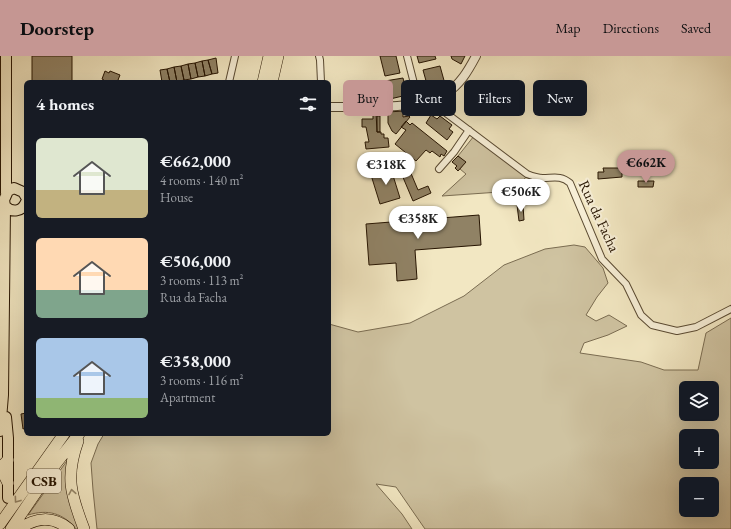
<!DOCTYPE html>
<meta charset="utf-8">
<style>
:root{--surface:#171b24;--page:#20242c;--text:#f1f3f6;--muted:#9ea1a6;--accent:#c59692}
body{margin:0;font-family:"EB Garamond",serif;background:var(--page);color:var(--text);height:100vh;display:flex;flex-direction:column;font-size:15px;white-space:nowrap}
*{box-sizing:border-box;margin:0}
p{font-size:13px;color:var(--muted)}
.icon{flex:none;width:22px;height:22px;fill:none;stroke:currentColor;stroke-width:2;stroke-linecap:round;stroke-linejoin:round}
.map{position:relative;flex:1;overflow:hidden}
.details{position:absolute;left:24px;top:24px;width:307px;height:356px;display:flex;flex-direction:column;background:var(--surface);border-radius:6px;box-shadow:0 4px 16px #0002}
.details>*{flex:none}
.guide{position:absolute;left:343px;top:24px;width:328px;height:36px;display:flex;gap:8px}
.tools{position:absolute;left:679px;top:325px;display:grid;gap:8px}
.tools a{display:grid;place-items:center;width:40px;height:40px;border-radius:6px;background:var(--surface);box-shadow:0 4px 16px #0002;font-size:20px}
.price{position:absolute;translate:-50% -34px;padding:0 9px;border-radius:14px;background:#fff;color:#222;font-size:13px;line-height:26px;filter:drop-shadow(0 1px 2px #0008)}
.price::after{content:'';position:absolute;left:50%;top:24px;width:12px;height:9px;margin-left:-6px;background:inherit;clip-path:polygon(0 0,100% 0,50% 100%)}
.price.current{background:var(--accent);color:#111}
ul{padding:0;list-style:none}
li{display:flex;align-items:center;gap:12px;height:100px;padding:0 12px}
li span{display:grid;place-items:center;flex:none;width:112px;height:80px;border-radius:6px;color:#555}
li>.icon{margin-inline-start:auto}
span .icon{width:48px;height:48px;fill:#fffc;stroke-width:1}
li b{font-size:17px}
h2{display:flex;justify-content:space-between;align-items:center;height:48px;padding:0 12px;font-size:17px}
.chip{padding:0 14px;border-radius:6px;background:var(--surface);box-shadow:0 4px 16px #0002;font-size:14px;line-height:36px}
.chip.current{background:var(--accent);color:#111}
header{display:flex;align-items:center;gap:24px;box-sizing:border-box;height:56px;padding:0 20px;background:var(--accent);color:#111}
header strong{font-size:19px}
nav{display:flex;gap:22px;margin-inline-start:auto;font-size:14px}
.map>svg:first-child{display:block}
.green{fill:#cfc3a1;stroke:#7a6c51;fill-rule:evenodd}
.building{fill:#908265;stroke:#261401}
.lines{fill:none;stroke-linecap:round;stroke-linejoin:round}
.minor-casing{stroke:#594931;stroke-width:8}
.tertiary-casing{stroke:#594931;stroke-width:10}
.primary-casing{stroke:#261401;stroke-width:12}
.motorway-casing{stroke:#261401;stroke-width:12}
.minor{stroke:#f7efd7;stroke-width:6}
.tertiary{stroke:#f7efd7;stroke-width:8}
.primary{stroke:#f2e7c2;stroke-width:10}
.motorway{stroke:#f2e7c2;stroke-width:11}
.oneway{stroke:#96886b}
.labels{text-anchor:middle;stroke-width:4;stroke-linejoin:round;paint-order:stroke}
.shield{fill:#f7efd7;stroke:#655641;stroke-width:1}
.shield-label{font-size:14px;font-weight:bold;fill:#261401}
.street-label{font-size:15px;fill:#261401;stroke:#f7efd7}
</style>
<header>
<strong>Doorstep</strong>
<nav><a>Map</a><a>Directions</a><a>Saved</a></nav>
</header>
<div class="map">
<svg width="731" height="473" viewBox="0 0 731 473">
<rect width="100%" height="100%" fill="#f2e7c2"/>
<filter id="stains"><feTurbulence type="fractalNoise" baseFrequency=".005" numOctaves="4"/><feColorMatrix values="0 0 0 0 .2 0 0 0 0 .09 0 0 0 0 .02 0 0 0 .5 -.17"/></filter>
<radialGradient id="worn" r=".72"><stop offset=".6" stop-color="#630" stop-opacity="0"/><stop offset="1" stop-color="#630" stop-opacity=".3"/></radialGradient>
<!-- green -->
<path class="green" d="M474 80 526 121 514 135 442 140 466 118 460 113 465 106 458 100Z
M574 189 585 191 603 212 608 227 597 241 586 259 596 265 609 259 627 270 608 279 584 287 580 297 641 306 664 314H698L706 277 731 262V473H425L396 431 376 428 402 458 412 473H97L93 434 91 407 98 388 104 378H329V268L358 276 410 267 464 240 504 209 545 193ZM686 332H712V358H686ZM686 380H712V406H686ZM686 428H712V454H686Z
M69 402 80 473H76C63 457 48 453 28 459Z"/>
<!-- building -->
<path class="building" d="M32 0H72V26H32Z
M380 0H396L400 17 385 20Z
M417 0H435L436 3 419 7Z
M451 0H465L461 8 452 3Z
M216 2 218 17 212 18 208 4Z
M208 4 212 18 205 20 202 5Z
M202 5 205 20 198 21 195 7Z
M195 7 198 21 191 23 188 8Z
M188 8 191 23 184 24 181 10Z
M181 10 184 24 177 26 174 11Z
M440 10 445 28 428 32 423 14Z
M174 11 177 26H170L167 13Z
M167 13 170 26H162L160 14Z
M105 15 109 17 110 15 120 19 118 24 122 26H103L104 24 102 23Z
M403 22 407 39 390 43 385 25Z
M403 55V61L409 60 410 61 396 78 392 75 388 67V56Z
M373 56H376L377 76H381V78H384V82H388L389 91 366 93 365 86H369L366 71H362V63H373Z
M431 59 437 63 440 60 452 69 449 73 453 76 447 84 426 67Z
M377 60H380V76H377Z
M406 65 410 69 412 67 447 95 444 100 441 98 440 101 432 95 430 97 426 94 416 105 395 88 406 74 401 71Z
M458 100 466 106 458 115 455 112 457 110 452 106Z
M603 112H622V121L598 123V116H604Z
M391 113 400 142 380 148 371 119Z
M410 115 418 134 428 130 431 137 413 145 402 119Z
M638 125H654L653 131H638Z
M517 149H523L524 164 519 165Z
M479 159 481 189 415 194 417 223 397 225 396 207 369 209 366 168Z
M26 357V372L23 373 21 358Z"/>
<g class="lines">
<!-- minor casing -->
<g class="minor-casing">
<path id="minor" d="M319 0 320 4 321 26
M407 0 419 47
M229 26 235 0
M431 44 438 51 527 118C532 120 537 122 543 122 553 122 561 119 570 127L602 203 626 228 641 259 652 269 677 275 696 271 731 253
M439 113 454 96 469 74"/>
</g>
<!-- tertiary casing -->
<g class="tertiary-casing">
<path id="tertiary" d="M329 51C360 51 420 54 445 38 460 29 468 15 476 0"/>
</g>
<!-- primary casing -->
<g class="primary-casing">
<path id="primary" d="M6 137V0
M26 141 23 136 14 132 8 135 4 144 5 150C12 157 22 156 26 146
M6 361 8 382V442
M0 375 3 339 5 150"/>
</g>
<!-- motorway casing -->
<g class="motorway-casing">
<path id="motorway" d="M263 26 269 0
M272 26 278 0
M78 385C65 421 71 439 84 473
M0 412 8 404
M0 413 3 417 8 427
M0 468 64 378
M11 473 54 410 79 378
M18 473C36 462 52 459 69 473"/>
</g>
<!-- minor -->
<use href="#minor" class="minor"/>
<!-- tertiary -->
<use href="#tertiary" class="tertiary"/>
<!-- primary -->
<use href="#primary" class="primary"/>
<!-- motorway -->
<use href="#motorway" class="motorway"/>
</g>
<!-- one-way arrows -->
<defs><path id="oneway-chevron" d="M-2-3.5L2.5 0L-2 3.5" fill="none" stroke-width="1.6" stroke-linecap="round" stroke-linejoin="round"/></defs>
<g class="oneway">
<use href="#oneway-chevron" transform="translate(72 436) rotate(-100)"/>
<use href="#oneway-chevron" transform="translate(17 444) rotate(126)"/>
</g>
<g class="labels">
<!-- shield labels -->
<rect class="shield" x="27" y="413" width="34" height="24" rx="3"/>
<g class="shield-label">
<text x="44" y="430">CSB</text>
</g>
<!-- street labels -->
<g class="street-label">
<text transform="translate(599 160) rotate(65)" y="5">Rua da Facha</text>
</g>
</g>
<rect width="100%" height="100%" filter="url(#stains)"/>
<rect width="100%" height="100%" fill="url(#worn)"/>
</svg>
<div class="tools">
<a><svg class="icon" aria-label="layers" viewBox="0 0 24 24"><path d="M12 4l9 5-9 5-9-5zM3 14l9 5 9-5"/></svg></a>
<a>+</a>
<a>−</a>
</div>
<b class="price current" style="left:646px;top:128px">€662K</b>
<b class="price" style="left:386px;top:130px">€318K</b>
<b class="price" style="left:521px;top:157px">€506K</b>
<b class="price" style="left:418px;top:184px">€358K</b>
<div class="guide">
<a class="chip current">Buy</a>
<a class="chip">Rent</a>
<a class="chip">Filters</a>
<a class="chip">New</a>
</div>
<section class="details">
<h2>4 homes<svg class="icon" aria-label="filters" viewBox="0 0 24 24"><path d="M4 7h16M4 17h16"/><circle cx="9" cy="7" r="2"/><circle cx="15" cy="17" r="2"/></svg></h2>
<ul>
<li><span style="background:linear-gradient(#dfe7d0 65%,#c2b280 0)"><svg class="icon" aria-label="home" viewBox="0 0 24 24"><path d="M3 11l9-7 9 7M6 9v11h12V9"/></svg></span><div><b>€662,000</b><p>4 rooms · 140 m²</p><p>House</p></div></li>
<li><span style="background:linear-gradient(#ffd9b3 65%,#7fa58c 0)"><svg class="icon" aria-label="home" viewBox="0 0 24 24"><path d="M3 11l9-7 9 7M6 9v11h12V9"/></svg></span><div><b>€506,000</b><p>3 rooms · 113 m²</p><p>Rua da Facha</p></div></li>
<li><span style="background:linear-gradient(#a9c7e8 75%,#8fb573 0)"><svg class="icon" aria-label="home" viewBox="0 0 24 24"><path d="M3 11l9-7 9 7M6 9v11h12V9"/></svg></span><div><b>€358,000</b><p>3 rooms · 116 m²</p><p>Apartment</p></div></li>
</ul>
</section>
</div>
